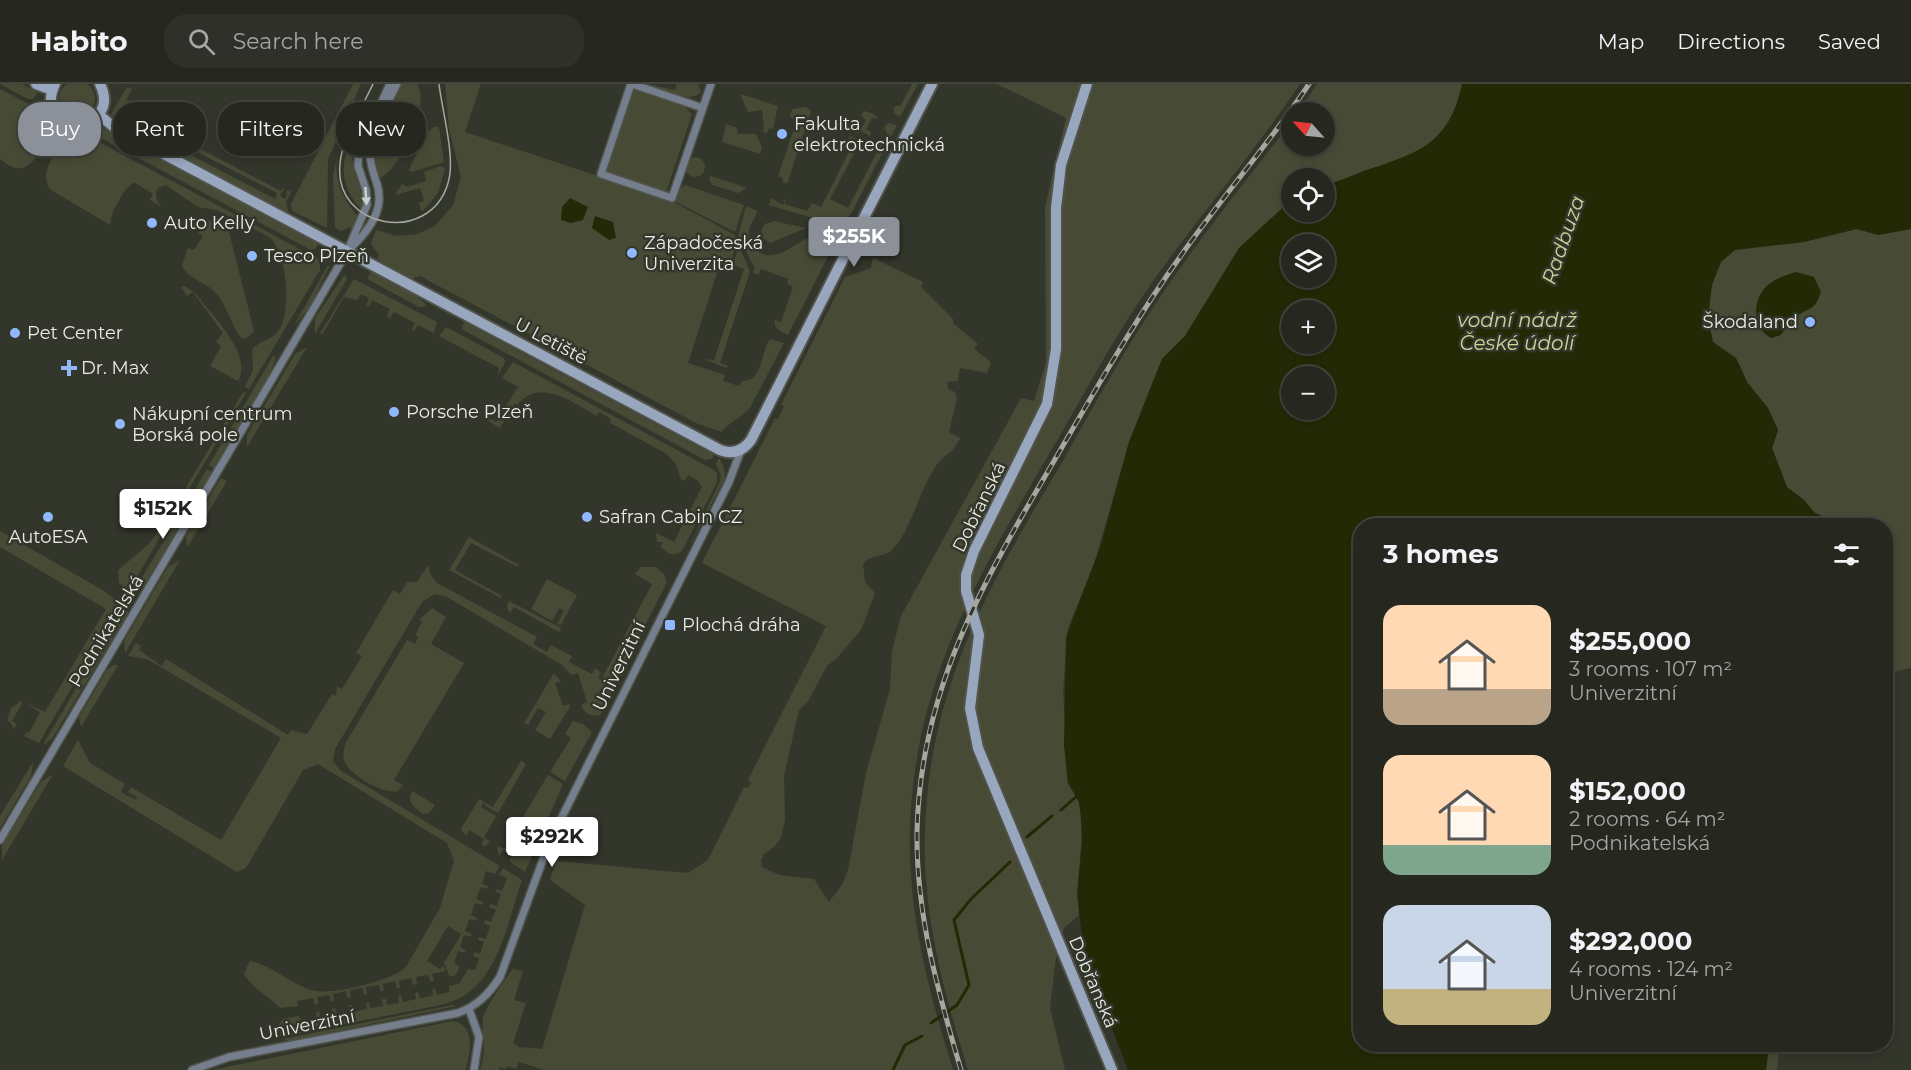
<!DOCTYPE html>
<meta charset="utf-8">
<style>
:root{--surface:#262820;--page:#2e3029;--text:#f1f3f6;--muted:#a4a6a5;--line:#42443e;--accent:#8c9099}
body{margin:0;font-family:Montserrat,sans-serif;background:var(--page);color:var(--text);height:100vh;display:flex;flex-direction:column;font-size:22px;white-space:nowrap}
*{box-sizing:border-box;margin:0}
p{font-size:20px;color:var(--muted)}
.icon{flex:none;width:33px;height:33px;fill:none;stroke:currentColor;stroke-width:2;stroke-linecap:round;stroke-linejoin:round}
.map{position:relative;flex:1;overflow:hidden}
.side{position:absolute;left:1353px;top:434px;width:540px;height:534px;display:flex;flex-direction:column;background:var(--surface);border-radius:24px;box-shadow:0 3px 9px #0003,0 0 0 2px var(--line)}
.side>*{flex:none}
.guide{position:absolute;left:18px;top:18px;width:570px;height:54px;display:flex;gap:12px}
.needle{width:39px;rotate:297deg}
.buttons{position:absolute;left:1281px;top:18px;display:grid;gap:12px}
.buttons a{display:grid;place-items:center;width:54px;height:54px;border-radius:50%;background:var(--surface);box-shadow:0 3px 9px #0003,0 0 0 2px var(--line);font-size:30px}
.price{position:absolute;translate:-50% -51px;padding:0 14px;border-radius:6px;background:#fff;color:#222;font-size:20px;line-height:39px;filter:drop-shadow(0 2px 3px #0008)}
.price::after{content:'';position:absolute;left:50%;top:36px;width:18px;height:14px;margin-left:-9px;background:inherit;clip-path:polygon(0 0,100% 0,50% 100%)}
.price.on{background:var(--accent);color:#fff}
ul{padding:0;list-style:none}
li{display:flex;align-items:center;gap:18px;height:150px;padding:0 30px}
li span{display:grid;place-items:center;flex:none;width:168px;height:120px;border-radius:18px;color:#555}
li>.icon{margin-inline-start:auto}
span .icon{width:72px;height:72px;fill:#fffc;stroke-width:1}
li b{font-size:26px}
h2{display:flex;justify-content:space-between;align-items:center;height:72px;padding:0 30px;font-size:26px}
.tag{padding:0 21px;border-radius:24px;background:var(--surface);box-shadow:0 3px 9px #0003,0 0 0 2px var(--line);font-size:21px;line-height:54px}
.tag.on{background:var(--accent);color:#fff}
header{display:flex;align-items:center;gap:36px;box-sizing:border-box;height:84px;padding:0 30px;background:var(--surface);border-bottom:2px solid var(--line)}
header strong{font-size:28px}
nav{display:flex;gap:33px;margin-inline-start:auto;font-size:21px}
.search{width:420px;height:54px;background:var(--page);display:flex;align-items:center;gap:15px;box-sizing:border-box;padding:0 21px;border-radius:24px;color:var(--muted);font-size:22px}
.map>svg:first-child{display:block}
.green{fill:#474b36;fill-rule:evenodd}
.water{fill:#232905;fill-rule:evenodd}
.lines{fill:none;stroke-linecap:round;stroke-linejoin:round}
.stream{stroke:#232905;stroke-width:3}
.street-casing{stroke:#505349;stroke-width:10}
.secondary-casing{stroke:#505349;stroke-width:14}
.street{stroke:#757e8c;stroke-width:7}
.secondary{stroke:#99a7be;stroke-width:10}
.tram{stroke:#a5a89f;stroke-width:1.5}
.rail-casing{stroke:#a5a89f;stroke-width:5}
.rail{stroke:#33362b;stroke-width:3;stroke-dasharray:9;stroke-linecap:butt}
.oneway{fill:#ccd0ce}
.poi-dot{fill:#91b8fd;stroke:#33362b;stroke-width:2}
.labels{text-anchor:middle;stroke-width:5;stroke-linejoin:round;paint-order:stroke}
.poi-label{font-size:18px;fill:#e9ebe4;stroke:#33362b;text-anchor:start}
.street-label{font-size:18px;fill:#e9ebe4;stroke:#33362b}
.water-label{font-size:20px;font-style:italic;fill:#cad797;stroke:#33362b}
</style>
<header>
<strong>Habito</strong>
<div class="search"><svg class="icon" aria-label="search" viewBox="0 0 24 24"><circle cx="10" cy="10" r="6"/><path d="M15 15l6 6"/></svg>Search here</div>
<nav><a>Map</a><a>Directions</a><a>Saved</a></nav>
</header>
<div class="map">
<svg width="1911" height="986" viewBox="0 0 1911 986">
<rect width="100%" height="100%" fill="#33362b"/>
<!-- green -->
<path class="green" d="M59 15a18 18 0 1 1 36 0a18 18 0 1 1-36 0Z
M0 0H22L37 9 33 15H28Z
M353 0H361L328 75 327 144 292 127 291 120Z
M417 0C431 21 401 84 380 94 359 68 387 24 400 0Z
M445 0H481L465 48 670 116 735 151 737 159 729 183 720 180 688 279 725 291 723 297 739 302 742 297C764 297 760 268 770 255L784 259 750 324C741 334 730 338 721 348L696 339 420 192 410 195 377 175 379 171 371 160 376 146 396 152 417 150 435 142 453 121 461 93 449 45Z
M647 0 675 6 677 0H698L701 8C690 21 661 5 647 0Z
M912 0H918L900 33 894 29V23L901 21Z
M997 0H1300C1256 66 1204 126 1158 190 1119 244 1088 303 1055 360 981 487 913 596 910 748 908 830 929 909 953 986H544L519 978 516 985 507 982 506 985 500 983 499 986H480C488 960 481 956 483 934 483 928 508 890 513 885L523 887 514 916 526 919 513 959 522 965 523 963 542 965 585 821 550 796 556 777 688 789 708 776 744 703 748 704 751 698 748 696 826 542 702 479 775 334 778 335 784 322 781 321 845 193 871 184 873 174 923 198 921 203 953 235 954 240 978 260 974 265 991 278 987 289 960 284 958 297 947 298 948 305 955 308 957 314 949 348 960 354C952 371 945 369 936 382 920 404 911 447 892 466 883 474 871 470 863 480L865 498 875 509 861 546 836 575 827 582 808 617 799 626 784 692 785 736 781 753 775 762 764 770 761 776 762 783 779 791 814 795 829 818 842 801 848 786 866 689 890 605 892 567 901 532 1021 314 1034 317 1046 278 1045 123 1066 34Z
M1317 0H1462C1449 61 1416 70 1364 87 1351 92 1339 97 1325 101L1324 94H1292L1291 116 1239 164 1185 252 1162 275 1129 358 1094 480 1068 544 1063 606 1068 699 1079 718 1082 750 1078 799 1079 831 1064 844 1056 873 1050 924 1065 986H968C944 909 922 829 925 747 929 603 990 500 1061 380 1095 320 1128 259 1167 203 1206 146 1250 92 1291 38L1292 62H1324V28H1298Z
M127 3 132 5 126 16 132 20 128 27 281 107 285 102 280 112 286 115 287 106 291 108 286 118 289 130 119 39 111 30ZM135 36 277 109 275 115 133 41Z
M0 5 42 27C56 42 37 87 17 84 11 84 5 78 0 75Z
M637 6 685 23 692 30 667 106H661L604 87 632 7Z
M740 10 778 22 773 45 769 44 767 49 760 47 764 46 762 26 748 28Z
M806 23 811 27 787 100 783 98V94L778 92 797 36 790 33 792 25Z
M864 27 874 30 878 35 872 34 866 45 871 48 870 52 854 43 856 41 862 43 866 36 861 31Z
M888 39 897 41 845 141 830 139 769 121 771 114 783 121 786 112 785 120 807 127 812 119 821 123 853 60 848 56 850 52 863 58 865 62 864 65 858 62 830 115 848 124 887 49 884 43Z
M726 40 737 44 738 50H756L762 63 760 70 722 58Z
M434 43H439L444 78 411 88 409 85 429 47Z
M102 44 318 160 315 165 311 166 99 53Z
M80 48 320 176V186L249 305 245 303 253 286 252 265C260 257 272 256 279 246 292 227 287 167 269 153L217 126 198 123 166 101C151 104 155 115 162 123L150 116 153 110 134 98 125 106 113 127 110 141 51 106C35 89 62 56 80 48Z
M353 50 350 60 354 62C347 85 365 102 362 126 339 103 340 79 353 50Z
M685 83a10 10 0 1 1 20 0a10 10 0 1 1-20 0Z
M337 75C334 99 344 116 359 134L352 145 349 143 341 147 335 144 333 91Z
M441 82 445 85 438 109 424 126 421 127 419 119 424 117 420 104 395 111 402 100 407 103 426 97 424 88Z
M711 92 747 104 738 109 713 101 709 96Z
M685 101 744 121 735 148 674 117 678 106Z
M746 122 757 127C756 135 749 140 749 148 749 155 751 161 755 165 775 184 798 155 816 150 823 149 833 149 838 153L788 251C781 247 773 245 775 236L781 238 793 203 787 200 788 195 761 185 758 191 753 189 755 184 738 153Z
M208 136 219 140 218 144 224 147 226 144 229 148 254 247 246 255 241 254C230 240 227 220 215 208 206 198 187 195 182 181L188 164 194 166 203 152 198 149Z
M774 137 806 144 770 159 763 154 761 147 765 140Z
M1857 145 1878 151 1911 145V584L1894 588 1886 606V441H1842L1815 429 1804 416 1787 403 1772 364 1778 346 1768 324 1747 298 1739 279 1713 258C1706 232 1706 174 1739 164 1759 158 1782 162 1803 158 1821 154 1838 148 1857 145Z
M739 162 750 188 720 279 728 282 726 284 704 275 714 276 744 185 733 181Z
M330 181 311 221 293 243 327 183Z
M371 188 412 209 426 220 424 223H419L367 195Z
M345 190 347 195 315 250V234Z
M354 195 437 238 434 249 418 241 414 247 412 246 415 239 394 228 390 234 387 232 390 225 372 216 369 222 366 221 369 214 361 210 357 216 344 213 322 251 320 249Z
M185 202 195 209C211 230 254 271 238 297L210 282 221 262 216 258 223 249 193 208 187 212 181 203Z
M464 238 714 371 712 375 705 376 465 247 462 244Z
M446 243 504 274 505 278 498 292 499 284 439 252Z
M307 263 247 363V351L295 270Z
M273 272 276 273 269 292 214 384 209 381Z
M513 278 714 386 717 389V398L682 467C673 473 667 470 660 462L664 458H657L656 449 674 458 702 403 698 397 688 391 684 397 681 395 675 379 667 370 610 339 611 335 599 328 597 332C571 318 541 293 517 321L515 319 500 344 488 337 490 335 496 338 518 303 502 294Z
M243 308 246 309 170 437 167 435Z
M719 374 724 383 725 394 686 469 720 397 721 391 716 380Z
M207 385 212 388 144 502 134 507Z
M221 394 227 397 187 464 186 452Z
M164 439 167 441 129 507 119 499 118 486 149 460Z
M0 447 104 507 121 520 39 659 24 652 26 648 29 649 40 628 23 618 12 637 17 640 14 645 10 638H7L11 624 21 617 45 628 106 525 0 463Z
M469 453 519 481 518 483 471 459 455 486 502 512 501 514 449 486Z
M180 476 125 569 124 557 168 483Z
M428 481 431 492 437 499 537 553 533 560 547 568 551 561 572 572 569 578 592 590 595 584 601 588 598 594 601 596 652 500 635 490 641 483H656L664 490 667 498 600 631C591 633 584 630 581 621L587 618 578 589 571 591 562 581 447 513 435 510 422 518 335 665 333 677 341 687 500 782 495 790 486 787 482 800 488 802 487 805 481 803 476 815 483 818 482 821 475 819 471 831 477 834 476 837 469 835 465 847 472 850 471 853 464 851 460 863 466 866 465 869 458 867 454 879 460 882 456 891 450 893 444 879 461 850 448 842 427 877 440 885 444 882 445 887 432 890 434 897H430L428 891 416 893 417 900 413 901 411 894 399 897 400 904H397L395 897 383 900 384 907H380L379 901 366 903 367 910 364 911 362 904 350 906 351 913 347 914 346 907 333 910 334 917H331L329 911 317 913 318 920 315 921 313 914 297 917 298 922 280 924C270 913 247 900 244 889L250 877C275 882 294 903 316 907 337 910 391 897 406 883L440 824 454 777 447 759 318 680 303 686 246 784 237 788 63 682 78 656 90 679 125 700 121 708 135 716 137 713 128 708 131 703 221 756 281 654 147 575 128 572 136 559 141 562 139 566 162 582 166 575 288 651 291 646 307 650 332 610 336 612 337 602 341 605 344 602 362 572 356 569 393 506 400 510 407 498H417Z
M547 495 577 511 561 541 557 540 564 527 559 524 552 537 531 525Z
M509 517 561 544 559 548 514 523 510 529 507 523Z
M126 519 128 529 52 655 43 661Z
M432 524 446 533 431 560 464 579 394 696 403 701 398 707C384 711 352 692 345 679 342 672 344 666 345 660L407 556 415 560 418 553 415 551 422 538 419 536Z
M113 581H118L81 643 79 633 107 586Z
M554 589 561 597 555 599 563 622 569 620 570 623 550 655 535 646 546 628 538 624 528 641 524 639Z
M573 637 583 640 592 648 565 697 550 688 571 654 565 650Z
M521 677 526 680 498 729 484 721 485 719 493 723Z
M33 678 31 692 0 744V732Z
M53 690 2 776V762L41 698Z
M548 691 563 700 525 788 509 777 512 771 503 766 499 772 497 765 498 762 504 765Z
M412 707 435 721 429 729 423 730C414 723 407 719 412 707Z
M479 715 484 718 481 723 496 732 484 753 490 758 485 762 481 761 484 755 469 746 466 752 461 745Z
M503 784 522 796C506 841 498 906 445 920L281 953 278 941 283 935 299 932 301 938 317 935 316 928H319L321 934 333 932 332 925 335 924 337 931 350 928 349 921H352L354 928 367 925 366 919 369 918 370 924 383 922 382 915H386L387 921 399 919 398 912 401 911 403 918 416 915 415 909 418 908 420 914 433 912 432 905 435 904 437 911 449 908V902L460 899 468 885 475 886 479 874 473 872 474 868 480 870 484 858 478 856 479 853 486 855 490 842 484 839 485 836 491 838 496 826 489 823 490 820 497 822 501 810 495 807 496 805 502 807 507 794 499 791Z
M452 921 457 922 289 957 283 955Z
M453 937C476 942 471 968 465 986H212Z
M1769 960H1780L1777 986H1766Z"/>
<!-- water -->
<path class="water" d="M1462 0H1911V145L1878 151 1857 145 1804 158 1735 166 1721 178 1712 201 1708 234 1713 258 1736 274 1747 298 1768 324 1778 346 1772 364 1787 403 1804 416 1815 429 1842 441H1360V960H1769L1766 986H1128L1088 882 1081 844 1077 810 1082 759 1081 731 1079 718 1068 699 1064 661 1066 553 1101 461 1129 358 1162 275 1185 252 1239 164 1291 116 1292 128H1324L1325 101C1339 98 1351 92 1364 87 1417 69 1449 62 1462 0ZM1292 160H1324V194H1292ZM1292 226H1324V260H1292ZM1292 292H1324V326H1292Z
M570 114 588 123 583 136 571 139 561 136 562 123Z
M595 132 613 138 616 154 609 156 592 144Z
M1796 188 1814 193 1821 208C1814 228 1811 222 1797 232 1789 237 1786 244 1781 251L1771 254C1752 244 1751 214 1769 200 1777 194 1786 191 1796 188Z"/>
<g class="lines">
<!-- stream -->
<path class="stream" d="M1061 726 1078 711
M1027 753 1052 732
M931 939 957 921 969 901 954 836 971 815 1010 778
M893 986 905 961 922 952"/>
<!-- street casing -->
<g class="street-casing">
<path id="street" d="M631 0 601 90 672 114 711 0
M632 0 703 24
M351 164C369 146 385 126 377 100 373 88 369 76 370 64 372 43 388 19 397 0
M0 756 347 168 367 121 366 106 358 82 359 67 390 0
M469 925 479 953 474 986
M192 986 229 973 458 929C477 922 489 910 500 893L549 759 729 398 741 366"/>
</g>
<!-- secondary casing -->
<g class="secondary-casing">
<path id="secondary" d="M36 0 52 6
M55 0C31 52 124 51 100 0
M1087 0 1061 81 1056 124V265L1047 320 974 467 966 491V507L979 551 970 624 978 664 1112 986
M98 30 115 44 720 366C733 371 743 367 751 356L932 0"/>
</g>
<!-- street -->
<use href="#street" class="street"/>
<!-- secondary -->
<use href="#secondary" class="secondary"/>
<!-- tram -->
<path class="tram" d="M373 0C362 24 342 53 340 80 333 145 430 162 448 99 456 74 442 27 439 0"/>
<!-- rail casing -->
<g class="rail-casing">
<path id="rail" d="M961 986C938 908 916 830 917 748 920 600 989 488 1061 365 1099 300 1136 234 1180 173 1221 114 1269 60 1309 0"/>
</g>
<!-- rail -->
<use href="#rail" class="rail"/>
</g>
<!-- one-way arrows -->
<defs><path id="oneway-solid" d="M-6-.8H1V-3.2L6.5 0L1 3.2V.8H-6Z" transform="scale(1.5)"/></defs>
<use class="oneway" href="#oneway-solid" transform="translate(366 112) rotate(86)"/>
<!-- markers -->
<g class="poi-dot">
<circle cx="782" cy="50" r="6"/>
<circle cx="152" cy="139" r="6"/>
<circle cx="632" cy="169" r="6"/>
<circle cx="252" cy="172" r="6"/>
<circle cx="1810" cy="238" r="6"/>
<circle cx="15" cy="249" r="6"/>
<path d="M66 275h6v6h6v6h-6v6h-6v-6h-6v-6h6z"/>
<circle cx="394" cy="328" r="6"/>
<circle cx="120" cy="340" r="6"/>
<circle cx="48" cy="433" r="6"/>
<circle cx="587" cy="433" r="6"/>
<rect x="664" y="535" width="12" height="12" rx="3"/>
</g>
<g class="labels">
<!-- poi labels -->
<g class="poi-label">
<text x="794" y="46">Fakulta<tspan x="794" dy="21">elektrotechnická</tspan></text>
<text x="164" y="145">Auto Kelly</text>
<text x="644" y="165">Západočeská<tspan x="644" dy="21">Univerzita</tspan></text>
<text x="264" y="178">Tesco Plzeň</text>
<text x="1798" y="244" text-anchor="end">Škodaland</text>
<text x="27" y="255">Pet Center</text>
<text x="81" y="290">Dr. Max</text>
<text x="406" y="334">Porsche Plzeň</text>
<text x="132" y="336">Nákupní centrum<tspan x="132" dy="21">Borská pole</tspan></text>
<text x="599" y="439">Safran Cabin CZ</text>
<text x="48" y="459" text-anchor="middle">AutoESA</text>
<text x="682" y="547">Plochá dráha</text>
</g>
<!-- street labels -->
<g class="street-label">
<text transform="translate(551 257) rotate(28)" y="6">U Letiště</text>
<text transform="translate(979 423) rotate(-64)" y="6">Dobřanská</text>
<text transform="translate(106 547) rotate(-59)" y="6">Podnikatelská</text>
<text transform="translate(619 582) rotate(-64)" y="6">Univerzitní</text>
<text transform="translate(1093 898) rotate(67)" y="6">Dobřanská</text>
<text transform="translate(307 941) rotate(-11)" y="6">Univerzitní</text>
</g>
<!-- water labels -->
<g class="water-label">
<text transform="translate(1563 156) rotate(-71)" y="7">Radbuza</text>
<text x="1517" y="243">vodní nádrž<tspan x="1517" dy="23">České údolí</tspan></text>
</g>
</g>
</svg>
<div class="buttons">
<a><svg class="needle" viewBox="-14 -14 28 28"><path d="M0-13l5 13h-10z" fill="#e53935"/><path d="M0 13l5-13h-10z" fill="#a4a6a5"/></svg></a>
<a><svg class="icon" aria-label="locate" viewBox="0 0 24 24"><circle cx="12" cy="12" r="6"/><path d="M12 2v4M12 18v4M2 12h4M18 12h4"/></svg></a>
<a><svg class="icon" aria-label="layers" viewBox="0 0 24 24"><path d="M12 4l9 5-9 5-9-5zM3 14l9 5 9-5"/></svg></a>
<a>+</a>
<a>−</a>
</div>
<b class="price on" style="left:854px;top:184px">$255K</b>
<b class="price" style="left:163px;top:456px">$152K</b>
<b class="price" style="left:552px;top:784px">$292K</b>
<div class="guide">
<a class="tag on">Buy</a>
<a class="tag">Rent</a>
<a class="tag">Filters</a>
<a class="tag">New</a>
</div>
<section class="side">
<h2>3 homes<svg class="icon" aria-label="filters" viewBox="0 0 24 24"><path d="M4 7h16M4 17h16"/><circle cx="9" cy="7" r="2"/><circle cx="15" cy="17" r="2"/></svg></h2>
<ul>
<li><span style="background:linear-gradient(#ffd9b3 70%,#b9a48a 0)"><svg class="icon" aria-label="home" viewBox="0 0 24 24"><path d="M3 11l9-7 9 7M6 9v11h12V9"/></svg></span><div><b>$255,000</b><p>3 rooms · 107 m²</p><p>Univerzitní</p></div></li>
<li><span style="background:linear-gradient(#ffd9b3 75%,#7fa58c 0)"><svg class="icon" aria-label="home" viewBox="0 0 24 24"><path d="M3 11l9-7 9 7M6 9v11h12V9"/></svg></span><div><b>$152,000</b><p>2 rooms · 64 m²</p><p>Podnikatelská</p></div></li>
<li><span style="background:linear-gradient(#c9d6e8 70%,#c2b280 0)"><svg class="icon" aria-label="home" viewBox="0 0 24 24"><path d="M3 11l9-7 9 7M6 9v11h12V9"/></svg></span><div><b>$292,000</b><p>4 rooms · 124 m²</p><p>Univerzitní</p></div></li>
</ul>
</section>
</div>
